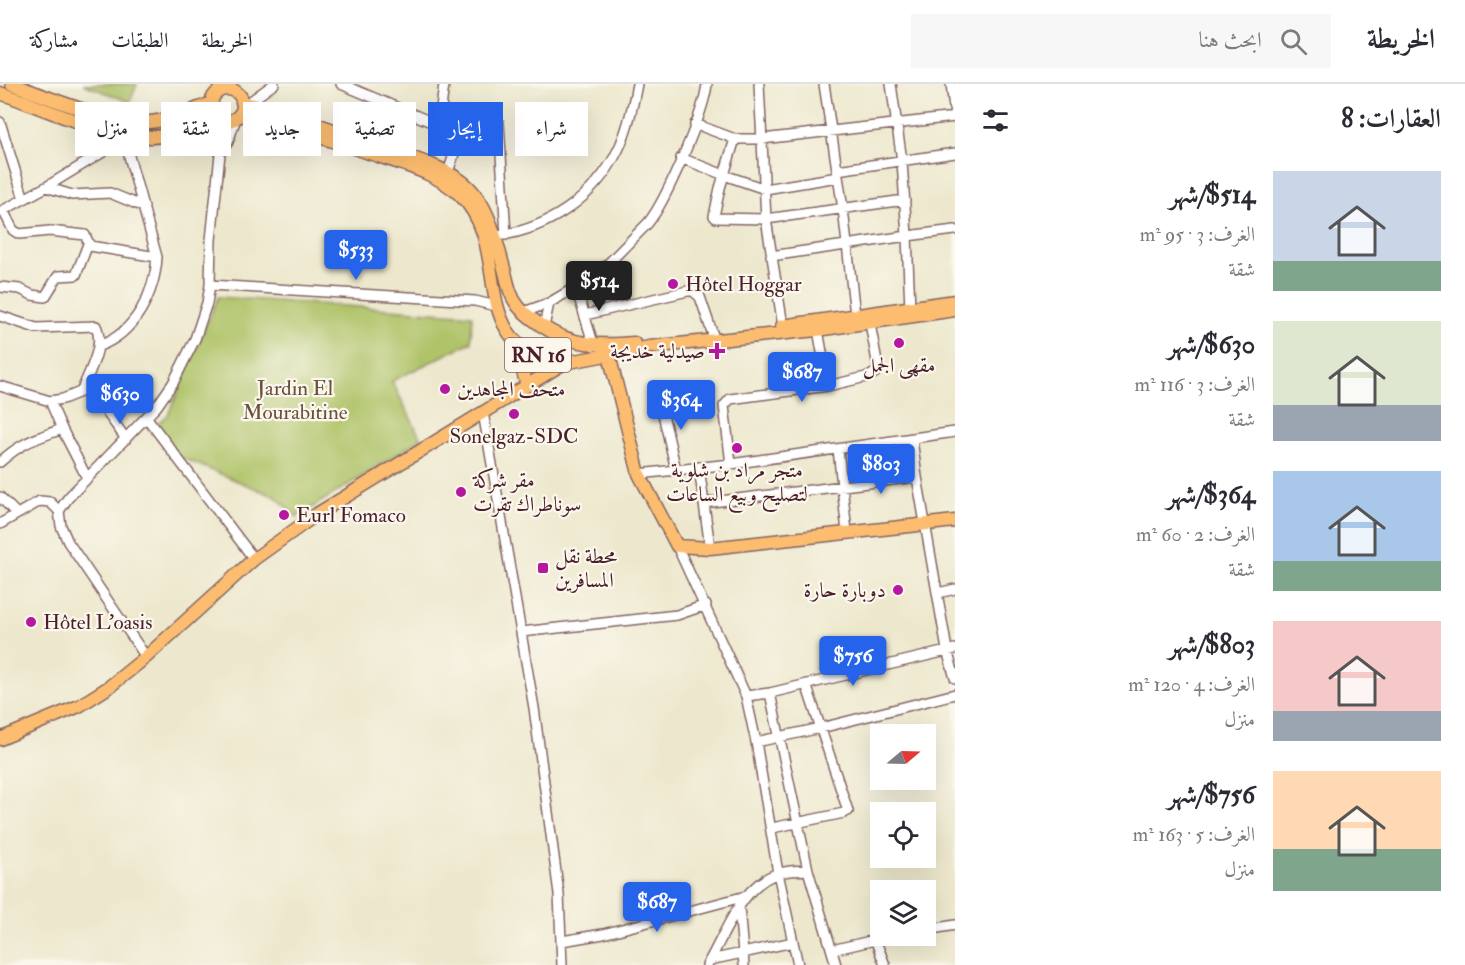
<!DOCTYPE html>
<html lang="ar">
<meta charset="utf-8">
<style>
:root{--surface:#fff;--page:#f7f7f7;--text:#2b2b33;--muted:#7c7c81;--line:#e1e1e2;--accent:#2563eb}
body{margin:0;font-family:"IM FELL Double Pica",Amiri,serif;background:var(--page);color:var(--text);direction:rtl;height:100vh;display:flex;flex-direction:column;font-size:22px;white-space:nowrap}
*{box-sizing:border-box;margin:0}
p{font-size:20px;color:var(--muted)}
.icon{flex:none;width:33px;height:33px;fill:none;stroke:currentColor;stroke-width:2;stroke-linecap:round;stroke-linejoin:round}
.map{position:relative;flex:1;overflow:hidden;direction:ltr}
.details{display:flex;flex-direction:column;background:var(--surface);width:510px}
.details>*{flex:none}
.guide{position:absolute;left:18px;top:18px;width:570px;height:54px;direction:rtl;display:flex;gap:12px}
.needle{width:39px;rotate:71deg}
.controls{position:absolute;left:870px;top:640px;display:grid;gap:12px}
.controls a{display:grid;place-items:center;width:66px;height:66px;border-radius:0px;background:var(--surface);box-shadow:0 6px 24px #0002;font-size:30px}
.price{position:absolute;translate:-50% -51px;padding:0 14px;border-radius:6px;background:var(--accent);color:#fff;font-size:20px;line-height:39px;filter:drop-shadow(0 2px 3px #0008)}
.price::after{content:'';position:absolute;left:50%;top:36px;width:18px;height:14px;margin-left:-9px;background:inherit;clip-path:polygon(0 0,100% 0,50% 100%)}
.price.active{background:#222;color:#fff}
ul{padding:0;list-style:none}
li{display:flex;align-items:center;gap:18px;height:150px;padding:0 24px}
li span{display:grid;place-items:center;flex:none;width:168px;height:120px;border-radius:0px;color:#555}
li>.icon{margin-inline-start:auto}
span .icon{width:72px;height:72px;fill:#fffc;stroke-width:1}
li b{font-size:26px}
h2{display:flex;justify-content:space-between;align-items:center;height:72px;padding:0 24px;font-size:26px}
.tag{padding:0 21px;border-radius:0px;background:var(--surface);box-shadow:0 6px 24px #0002;font-size:21px;line-height:54px}
.tag.active{background:var(--accent);color:#fff}
header{display:flex;align-items:center;gap:36px;box-sizing:border-box;height:84px;padding:0 30px;background:var(--surface);border-bottom:2px solid var(--line)}
header strong{font-size:28px}
nav{display:flex;gap:33px;margin-inline-start:auto;font-size:21px}
.search{width:420px;height:54px;background:var(--page);display:flex;align-items:center;gap:15px;box-sizing:border-box;padding:0 21px;border-radius:0px;color:var(--muted);font-size:22px}
main{display:flex;flex:1;min-height:0}
.map>svg:first-child{display:block}
.green{fill:#afc368;stroke:#7c714a;stroke-width:1.5}
.lines{fill:none;stroke-linecap:round;stroke-linejoin:round}
.minor-casing{stroke:#836564;stroke-width:12}
.major-casing{stroke:#836564;stroke-width:15}
.minor{stroke:#fff;stroke-width:9}
.major{stroke:#fcbd6f;stroke-width:12}
.poi-dot{fill:#b5179e;stroke:#fbf7ec;stroke-width:2}
.labels{text-anchor:middle;stroke-width:4.5;stroke-linejoin:round;paint-order:stroke}
.shield{fill:#fbf7ec;stroke:#7f6065;stroke-width:1.5}
.shield-label{font-size:20px;font-weight:bold;fill:#4a1f2b}
.poi-label{font-size:21px;fill:#4a1f2b;stroke:#fbf7ec;text-anchor:start}
.park-label{font-size:21px;fill:#68503d;stroke:#fbf7ec}
</style>
<header>
<strong>الخريطة</strong>
<div class="search"><svg class="icon" aria-label="search" viewBox="0 0 24 24"><circle cx="10" cy="10" r="6"/><path d="M15 15l6 6"/></svg>ابحث هنا</div>
<nav><a>الخريطة</a><a>الطبقات</a><a>مشاركة</a></nav>
</header>
<main>
<section class="details">
<h2>العقارات: 8<svg class="icon" aria-label="filters" viewBox="0 0 24 24"><path d="M4 7h16M4 17h16"/><circle cx="9" cy="7" r="2"/><circle cx="15" cy="17" r="2"/></svg></h2>
<ul>
<li><span style="background:linear-gradient(#c9d6e8 75%,#7fa58c 0)"><svg class="icon" aria-label="home" viewBox="0 0 24 24"><path d="M3 11l9-7 9 7M6 9v11h12V9"/></svg></span><div><b>$514/شهر</b><p>الغرف: 3 · 95 m²</p><p>شقة</p></div></li>
<li><span style="background:linear-gradient(#dfe7d0 70%,#9aa5b1 0)"><svg class="icon" aria-label="home" viewBox="0 0 24 24"><path d="M3 11l9-7 9 7M6 9v11h12V9"/></svg></span><div><b>$630/شهر</b><p>الغرف: 3 · 116 m²</p><p>شقة</p></div></li>
<li><span style="background:linear-gradient(#a9c7e8 75%,#7fa58c 0)"><svg class="icon" aria-label="home" viewBox="0 0 24 24"><path d="M3 11l9-7 9 7M6 9v11h12V9"/></svg></span><div><b>$364/شهر</b><p>الغرف: 2 · 60 m²</p><p>شقة</p></div></li>
<li><span style="background:linear-gradient(#f6c9c9 75%,#9aa5b1 0)"><svg class="icon" aria-label="home" viewBox="0 0 24 24"><path d="M3 11l9-7 9 7M6 9v11h12V9"/></svg></span><div><b>$803/شهر</b><p>الغرف: 4 · 120 m²</p><p>منزل</p></div></li>
<li><span style="background:linear-gradient(#ffd9b3 65%,#7fa58c 0)"><svg class="icon" aria-label="home" viewBox="0 0 24 24"><path d="M3 11l9-7 9 7M6 9v11h12V9"/></svg></span><div><b>$756/شهر</b><p>الغرف: 5 · 163 m²</p><p>منزل</p></div></li>
</ul>
</section>
<div class="map">
<svg width="955" height="881" viewBox="0 0 955 881">
<rect width="100%" height="100%" fill="#fbf7ec"/>
<filter id="ink" filterUnits="userSpaceOnUse"><feTurbulence type="fractalNoise" baseFrequency=".0167" numOctaves="2"/><feDisplacementMap in="SourceGraphic" scale="12" xChannelSelector="R" yChannelSelector="G"/><feConvolveMatrix kernelMatrix="1 2 1 2 8 2 1 2 1" color-interpolation-filters="sRGB"/></filter>
<filter id="wash" filterUnits="userSpaceOnUse"><feTurbulence type="fractalNoise" baseFrequency=".008" numOctaves="4" result="noise"/><feDisplacementMap in="SourceGraphic" scale="24" xChannelSelector="R" yChannelSelector="G"/><feGaussianBlur stdDeviation="1.35" result="paint"/><feColorMatrix in="noise" values="0 0 0 0 0 0 0 0 0 0 0 0 0 0 0 0 0 1.4 0 .05"/><feComposite in="paint" operator="in"/></filter>
<g filter="url(#wash)">
<rect width="100%" height="100%" fill="#ede8cd"/>
<!-- green -->
<path class="green" d="M83 0H137L130 18Z
M218 213 472 231 471 258 392 297 421 355 297 433 276 413 177 372 153 343 168 331Z"/>
</g>
<g filter="url(#ink)">
<g class="lines">
<!-- minor casing -->
<g class="minor-casing">
<path id="minor" d="M341 0 455 48 458 57 448 89
M759 0 766 135 783 242
M824 0 843 125 855 231
M891 0 902 77 907 152 955 146
M951 0 955 32
M248 19 274 0
M0 38 24 115
M499 39 506 151
M695 40 735 55H762L955 33
M439 41 444 0
M735 55 720 104 714 132 716 134 766 135 905 116
M221 68 228 58 236 34
M681 74 724 91 765 105 838 93
M837 86 955 69
M46 103 72 111 110 109 144 123
M3 126 13 146 19 150 50 147 85 151 90 162 157 173
M0 128 46 103 118 59 125 52
M495 152C547 146 595 114 618 66 628 46 633 22 637 0
M771 172 907 152 910 224
M210 201 475 217 496 222
M0 203 20 205 32 211 45 213 58 192 76 191 88 160
M576 204 594 262
M524 228 549 219 598 190 648 139C666 117 704 29 707 0
M585 231 692 206 700 213 713 251
M0 232 36 244 96 242C105 261 89 288 82 306
M544 243 549 219
M99 262C135 249 155 209 157 173L124 54
M0 302 50 317 63 315 88 305 93 309 126 355
M828 302 870 292 876 288 878 283 869 234
M659 313 676 386
M50 317 62 345 87 394
M483 328 534 624 559 810 562 881
M147 334 254 475
M912 355 917 393 947 566 955 594
M838 365 847 448
M0 378C22 358 35 355 62 345
M731 380 724 322 730 315 828 302 817 240
M699 383 710 464
M639 390 731 380 955 348
M0 413 17 430
M704 419 917 393
M0 440 40 417 50 418 59 427
M677 462 746 612 756 658 778 789 798 881
M938 509 955 505
M521 548 677 531 706 521
M146 573 68 458 61 442 59 427 68 414 157 322 173 299 195 255 207 219 210 201 211 156 220 70V35
M770 609 808 786
M746 612 770 609 955 565
M756 658 821 644 955 610
M772 744 844 729 848 727 806 600
M739 823 744 881
M926 846 955 841
M875 855 885 881
M562 857 603 850 746 812
M832 866 892 852
M710 876 793 858
M707 881C725 851 742 798 780 789 789 786 799 787 808 786L836 881"/>
</g>
<!-- major casing -->
<g class="major-casing">
<path id="major" d="M12 0C47 13 114 41 150 38 171 36 192 26 212 19
M211 21a16 16 0 1 1 32 0a16 16 0 1 1-32 0Z
M0 9C44 24 104 53 150 53 172 53 197 42 216 32
M242 18C292 31 341 48 389 66 413 74 440 82 460 96 489 116 496 157 505 188 508 200 510 212 518 222 524 230 534 236 542 242 572 262 599 262 634 259
M239 31C282 41 324 54 366 68 398 79 435 87 460 111 516 165 461 262 564 279L649 263 817 246 955 226
M782 242 955 217
M514 256 527 302
M607 263 639 390 677 462 710 464 955 437
M0 655 79 622 109 603 146 573 254 475 317 430 564 279"/>
</g>
<!-- minor -->
<use href="#minor" class="minor"/>
<!-- major -->
<use href="#major" class="major"/>
</g>
</g>
<!-- markers -->
<g class="poi-dot">
<circle cx="673" cy="200" r="6"/>
<circle cx="899" cy="259" r="6"/>
<path d="M714 258h6v6h6v6h-6v6h-6v-6h-6v-6h6z"/>
<circle cx="445" cy="305" r="6"/>
<circle cx="514" cy="330" r="6"/>
<circle cx="737" cy="364" r="6"/>
<circle cx="461" cy="408" r="6"/>
<circle cx="284" cy="431" r="6"/>
<rect x="537" y="478" width="12" height="12" rx="3"/>
<circle cx="898" cy="506" r="6"/>
<circle cx="31" cy="538" r="6"/>
</g>
<g class="labels">
<!-- shield labels -->
<rect class="shield" x="505" y="254" width="66" height="34" rx="4.5"/>
<g class="shield-label">
<text x="538" y="278">RN 16</text>
</g>
<!-- poi labels -->
<g class="poi-label">
<text x="685" y="207">Hôtel Hoggar</text>
<text x="705" y="274" text-anchor="end">صيدلية خديجة</text>
<text x="899" y="288" text-anchor="middle">مقهى الجمل</text>
<text x="457" y="312">متحف المجاهدين</text>
<text x="514" y="359" text-anchor="middle">Sonelgaz-SDC</text>
<text x="737" y="393" text-anchor="middle">متجر مراد بن شلوية<tspan x="737" dy="24">لتصليح وبيع الساعات</tspan></text>
<text x="473" y="403">مقر شركة<tspan x="473" dy="24">سوناطراك تقرت</tspan></text>
<text x="296" y="438">Eurl Fomaco</text>
<text x="555" y="479">محطة نقل<tspan x="555" dy="24">المسافرين</tspan></text>
<text x="886" y="513" text-anchor="end">دوبارة حارة</text>
<text x="43" y="545">Hôtel L'oasis</text>
</g>
<!-- park labels -->
<g class="park-label">
<text x="295" y="311">Jardin El<tspan x="295" dy="24">Mourabitine</tspan></text>
</g>
</g>
</svg>
<div class="controls">
<a><svg class="needle" viewBox="-14 -14 28 28"><path d="M0-13l5 13h-10z" fill="#e53935"/><path d="M0 13l5-13h-10z" fill="#7c7c81"/></svg></a>
<a><svg class="icon" aria-label="locate" viewBox="0 0 24 24"><circle cx="12" cy="12" r="6"/><path d="M12 2v4M12 18v4M2 12h4M18 12h4"/></svg></a>
<a><svg class="icon" aria-label="layers" viewBox="0 0 24 24"><path d="M12 4l9 5-9 5-9-5zM3 14l9 5 9-5"/></svg></a>
</div>
<b class="price" style="left:356px;top:197px">$533</b>
<b class="price active" style="left:599px;top:228px">$514</b>
<b class="price" style="left:802px;top:319px">$687</b>
<b class="price" style="left:120px;top:341px">$630</b>
<b class="price" style="left:681px;top:347px">$364</b>
<b class="price" style="left:881px;top:411px">$803</b>
<b class="price" style="left:853px;top:603px">$756</b>
<b class="price" style="left:657px;top:849px">$687</b>
<div class="guide">
<a class="tag">شراء</a>
<a class="tag active">إيجار</a>
<a class="tag">تصفية</a>
<a class="tag">جديد</a>
<a class="tag">شقة</a>
<a class="tag">منزل</a>
</div>
</div>
</main>
